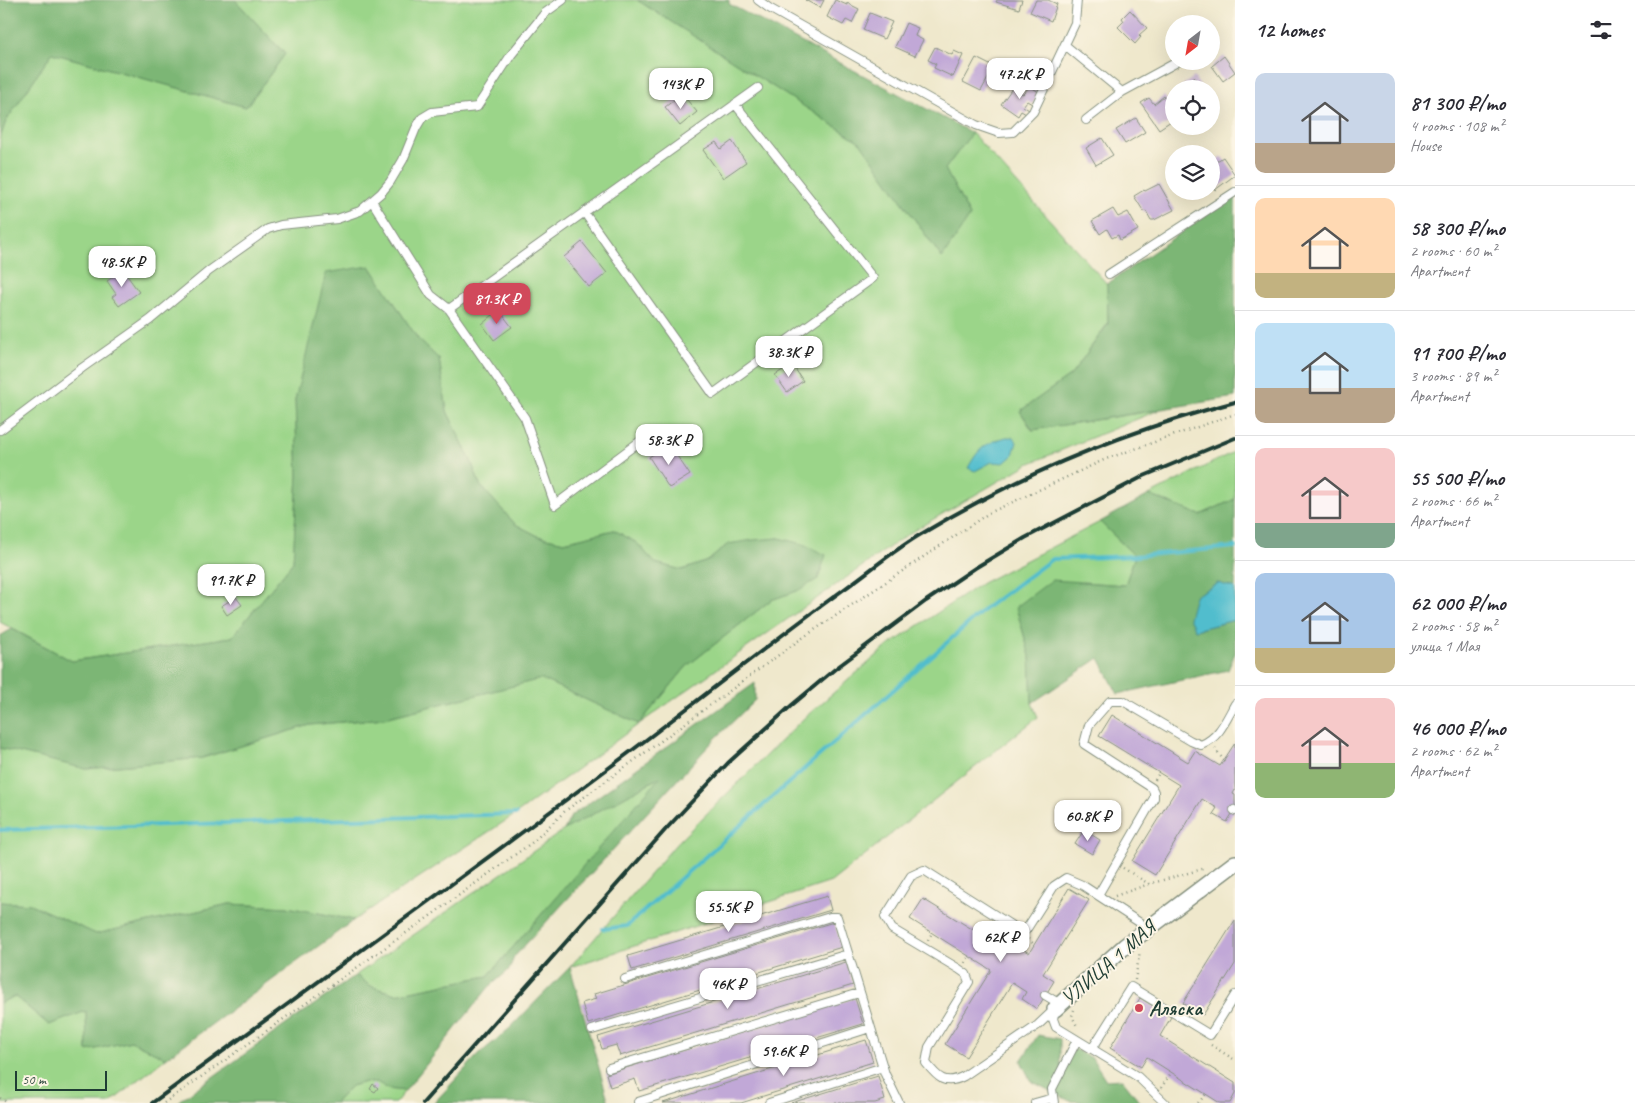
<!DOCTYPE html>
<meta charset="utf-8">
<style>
:root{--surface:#fff;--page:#f7f7f7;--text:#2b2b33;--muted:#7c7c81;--line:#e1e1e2;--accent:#d1495b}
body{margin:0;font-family:Caveat,sans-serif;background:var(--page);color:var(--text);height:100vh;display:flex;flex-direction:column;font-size:19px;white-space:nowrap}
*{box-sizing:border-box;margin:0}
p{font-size:16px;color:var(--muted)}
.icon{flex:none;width:28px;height:28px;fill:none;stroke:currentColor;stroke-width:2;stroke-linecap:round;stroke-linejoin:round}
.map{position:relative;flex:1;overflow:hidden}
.sheet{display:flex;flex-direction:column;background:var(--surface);width:400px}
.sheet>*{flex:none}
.needle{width:32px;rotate:211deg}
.tools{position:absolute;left:1165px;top:15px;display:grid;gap:10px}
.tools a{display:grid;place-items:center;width:55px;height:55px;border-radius:50%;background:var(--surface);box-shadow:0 5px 20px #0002;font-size:25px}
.scale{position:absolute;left:15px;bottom:12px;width:92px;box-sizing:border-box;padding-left:5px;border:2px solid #1f3d34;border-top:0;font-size:14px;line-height:18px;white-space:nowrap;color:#1f3d34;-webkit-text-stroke:4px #fcf5e5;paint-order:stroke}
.price{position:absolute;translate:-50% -42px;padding:0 11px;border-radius:10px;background:#fff;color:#222;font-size:16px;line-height:32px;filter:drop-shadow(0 1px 2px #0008)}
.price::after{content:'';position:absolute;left:50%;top:30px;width:15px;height:11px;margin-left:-8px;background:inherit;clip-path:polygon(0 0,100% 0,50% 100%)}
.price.selected{background:var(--accent);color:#fff}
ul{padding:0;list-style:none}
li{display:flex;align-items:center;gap:15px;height:125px;padding:0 20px}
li+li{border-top:1px solid var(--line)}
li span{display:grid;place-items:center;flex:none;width:140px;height:100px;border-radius:10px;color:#555}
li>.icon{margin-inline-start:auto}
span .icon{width:60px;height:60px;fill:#fffc;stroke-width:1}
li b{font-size:21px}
h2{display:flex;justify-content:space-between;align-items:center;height:60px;padding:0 20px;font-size:21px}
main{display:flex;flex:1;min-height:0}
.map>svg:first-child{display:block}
.green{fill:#9bd589;stroke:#5d895e}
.forest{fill:#7cb675;stroke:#4e7a54}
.water{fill:#51bdcd;stroke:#387d80}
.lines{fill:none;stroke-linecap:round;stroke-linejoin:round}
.stream{stroke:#51bdcd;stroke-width:4}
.building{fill:#c1a8d7}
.service-casing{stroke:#879280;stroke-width:10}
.minor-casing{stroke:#879280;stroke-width:18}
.path{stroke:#879280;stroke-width:2.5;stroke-dasharray:1 4;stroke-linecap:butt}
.service{stroke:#fff;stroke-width:8}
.minor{stroke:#fff;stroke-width:15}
.rail{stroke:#1f3d34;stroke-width:4}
.poi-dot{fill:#d1495b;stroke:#fcf5e5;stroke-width:2}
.labels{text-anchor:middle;stroke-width:4;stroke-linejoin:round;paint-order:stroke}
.street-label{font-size:21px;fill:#1f3d34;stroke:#fcf5e5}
.poi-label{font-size:21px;font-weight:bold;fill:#1f3d34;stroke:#fcf5e5;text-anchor:start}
</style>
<main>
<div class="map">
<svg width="1235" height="1103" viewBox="0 0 1235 1103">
<rect width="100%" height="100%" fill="#fcf5e5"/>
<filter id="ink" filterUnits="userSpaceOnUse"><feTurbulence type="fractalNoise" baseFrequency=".02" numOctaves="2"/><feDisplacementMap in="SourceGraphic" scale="10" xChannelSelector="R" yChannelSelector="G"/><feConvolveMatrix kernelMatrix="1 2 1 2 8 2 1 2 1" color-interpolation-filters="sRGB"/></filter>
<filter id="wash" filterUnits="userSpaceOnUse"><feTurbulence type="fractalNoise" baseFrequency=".0096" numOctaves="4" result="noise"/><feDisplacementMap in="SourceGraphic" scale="20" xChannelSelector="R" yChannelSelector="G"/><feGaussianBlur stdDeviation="1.12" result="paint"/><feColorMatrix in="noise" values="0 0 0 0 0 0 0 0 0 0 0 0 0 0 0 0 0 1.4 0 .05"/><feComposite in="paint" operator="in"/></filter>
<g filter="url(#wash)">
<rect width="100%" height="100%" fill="#efe8cc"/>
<!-- green -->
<path class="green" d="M235 0H637L860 142 942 258 970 216 945 169 972 133 1107 284 1108 323 1071 375 1020 411 1032 430 1159 410 1028 464 908 534 639 724 516 814 354 920 287 907 229 904 96 934 30 904 0 902V748L87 769 202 758 310 725 384 718 541 679 639 724 687 666 771 600 797 591 803 544 779 538 728 544 708 561 682 570 655 563 637 543 614 530 564 542 538 536 515 524 480 485 471 461 447 411 439 359 418 339 370 266 295 400 298 475 293 562 232 637 72 661 0 622V138L6 121 52 53 246 107 285 54Z
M1235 451V499L1200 515 1149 495Z
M1100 522 1135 556 1125 585 1082 582 1016 607 1030 656 1032 703 1038 717 831 882 570 967 677 843 803 719 888 646 982 583Z
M662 776 488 976 396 994 370 986 356 975 564 830Z
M14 996 49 1025 86 1011 87 1051 131 1041 166 1058 110 1103H0V1003Z
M365 1082H377L388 1089 405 1091 395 1103H335L351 1086Z"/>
<!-- forest -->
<path class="forest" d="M0 0H235L285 54 246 107 52 53 6 121 0 138Z
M637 0H729V4L972 133 945 169 970 216 942 258 860 142Z
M1235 195V397L1033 430 1020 411 1071 375 1108 324 1107 284Z
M370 266 418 339 439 359 447 411 471 461 480 485 515 524 538 536 564 542 614 530 637 543 655 563 682 570 708 561 728 544 753 540 779 538 803 544 826 555 818 579 797 591 771 600 687 666 639 724 541 679 384 718 310 725 202 758 86 769 0 748V636L12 629 72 661 232 637 293 562 298 475 295 400 326 273Z
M1149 495 1200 515 1235 499V588L1218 583 1195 630 1235 620V653L1228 670 1118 694 1099 658 1032 703 1030 656 1016 607 1052 580 1125 585 1135 556 1100 522Z
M755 683V700L715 739 514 957 509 970 489 987 405 1091 388 1089 377 1082H365L351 1086 335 1103H176L356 975 370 986 396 994 488 976 660 777 564 830 571 816Z
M0 902 30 904 96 934 229 904 287 907 354 920 166 1058 131 1041 87 1051 86 1011 49 1025 15 996 0 1003Z
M570 967 609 1103H434L478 1055 509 1029Z
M1038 1035 1060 1039V1065L1075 1049 1092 1058 1106 1080 1122 1079 1141 1103H1094L1070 1101 1031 1081 1021 1061Z"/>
<!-- water -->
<path class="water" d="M1006 437H1013L1017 442 1013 455 1004 463 992 462 975 471 968 468C979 448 984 444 1006 437Z
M1218 583 1235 588V620L1195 630 1189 618 1195 596Z"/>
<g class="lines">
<!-- stream -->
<path class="stream" d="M0 830 516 814
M603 929 627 926 987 607 1052 559 1135 556 1235 547"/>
</g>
<g id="blocks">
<!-- building -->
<path class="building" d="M805 0H824L820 8Z
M835 0 847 5V3L859 9 852 23 846 20 843 25 827 17Z
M997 0H1022L1019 9 996 2Z
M1036 0H1048L1057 4 1051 21 1030 12Z
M1130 10 1147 28 1139 35 1141 37 1135 44 1118 27 1124 21 1122 18Z
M870 13 892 22 884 39 863 30Z
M906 23 918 28 915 36 923 40 915 56 895 47Z
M935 47 952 55 954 51 963 55 953 77 934 68 936 64 928 60Z
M1224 56 1235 72 1223 81 1212 66Z
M976 58 994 67 981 91 963 82Z
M1194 77 1202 89H1180L1179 88Z
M1030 86 1040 93 1032 104 1027 101 1023 106 1029 110 1026 114 1021 111 1018 116 1001 104 1013 87 1023 94Z
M682 94 697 112 680 126 665 107Z
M1164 96 1174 110V119L1159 129 1141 103 1149 98 1154 104Z
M1136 118 1145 132 1125 144 1116 130Z
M1102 138 1113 155 1096 165 1086 148Z
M732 141 746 162 723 178 703 150 716 142 721 149Z
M1223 157 1235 175 1215 190 1211 184V165Z
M1159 184 1174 210 1154 220H1151L1146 211 1144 212 1134 196 1144 190 1145 191Z
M1113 209 1118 217 1128 212 1138 230 1120 240 1118 235 1112 238 1107 229 1100 234 1092 221Z
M582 242 607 273 589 287 564 257Z
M123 270 139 292 119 306 112 297 116 294 107 281Z
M499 310 512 327 494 340 482 324Z
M792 364 803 381 787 392 775 375Z
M669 444 690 475 669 488 649 457Z
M236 597 242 605 227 615 221 606Z
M1112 715 1188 762 1195 751 1220 766 1235 743V790L1233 794 1235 795V809L1227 822 1213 814 1217 808 1202 799 1155 875 1132 861 1179 785 1099 736Z
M1084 830 1100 840 1092 854 1075 844Z
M1069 888 1089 900 1043 974 1054 981 1037 1009 1022 999 1026 992 1012 983 966 1057 945 1044 991 970 910 919 923 899 998 945 1003 937 1029 953Z
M827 896 831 910 632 970 628 956Z
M1235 920V964L1203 1015 1183 1003Z
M834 922 842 947 588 1024 582 1003 596 999 594 994Z
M846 962 853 985 620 1056 616 1045 602 1049 598 1037Z
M855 998 863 1024 639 1091 635 1079 610 1087 606 1074Z
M1140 998 1171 1017 1160 1036 1235 1083V1094L1230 1103H1220L1147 1057 1141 1067 1110 1048Z
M866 1040 873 1062 741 1103H663Z
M878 1076 885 1100 875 1103H791Z
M373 1084 378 1088 375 1092 370 1089Z"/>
</g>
</g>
<g filter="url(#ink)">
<use href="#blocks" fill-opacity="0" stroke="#879280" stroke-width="1"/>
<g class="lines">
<!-- service casing -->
<g class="service-casing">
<path id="service" d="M758 0 769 8 976 125 999 133 1013 132 1033 112 1075 23 1077 0
M1065 45 1122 92 1179 61
M1086 120 1122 92
M372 201 431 295 449 309
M584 212 713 394 873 278 735 104
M1109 274 1235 192
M0 430 82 368 150 320 209 271 268 229 281 225 337 219 360 211 381 193 390 182 403 160 416 128 422 118 432 112 477 107 511 55 545 13 563 0
M643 439 555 505 525 418 449 309 758 88
M1234 810 1235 811
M1098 895 1154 798V792L1152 788 1084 744 1089 725 1110 701H1123L1191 741 1201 745C1219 738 1226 720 1235 704
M625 979 830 917H837L885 1074 899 1103
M1045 995 1060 1004
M1055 1009 1038 1025 964 1076C945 1086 938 1078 926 1063L929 1047 969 982 966 974 959 969 892 929 885 917 911 876 924 870 1020 931 1026 930 1054 886 1066 878 1082 885 1148 928
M1055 1009 1053 1019 1056 1027 1138 1077 1165 1103
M592 1030 848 954
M1092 1049 1131 987 1210 1035 1235 995
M609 1068 859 993
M638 1102 870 1028
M769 1103 883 1067
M1035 1103 1053 1098
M1054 1103 1052 1089 1077 1040"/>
</g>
<!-- minor casing -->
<g class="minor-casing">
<path id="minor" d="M1055 1009 1125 946 1235 863"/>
</g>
<!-- path -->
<path class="path" d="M1215 748 1224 761
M1155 780 1159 773
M1123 868 1149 884 1206 868
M1115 896 1149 884
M1028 939 1034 944
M928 940 932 933
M965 963 969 956
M1135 980 1140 951
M1074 1010 1072 1016 1078 1028
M1211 1045 1235 1060
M1161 1088 1171 1073
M0 1098 8 1103
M164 1103 426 919 534 841 565 811 798 641 989 513 1106 459 1235 414
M1198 1103 1206 1094"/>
<!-- service -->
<use href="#service" class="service"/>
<!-- minor -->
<use href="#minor" class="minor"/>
<!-- rail -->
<path class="rail" d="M152 1103C305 991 458 881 610 767 688 709 764 647 843 590 870 571 895 549 923 533 1021 474 1125 431 1235 402
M423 1103 667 828 728 763 792 705 835 669 926 601 975 568 1025 538 1144 476 1235 438"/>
</g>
</g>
<!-- markers -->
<circle class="poi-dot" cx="1139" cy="1008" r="5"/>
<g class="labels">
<!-- street labels -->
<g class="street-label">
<text transform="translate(1108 963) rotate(-41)" y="7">УЛИЦА 1 МАЯ</text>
</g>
<!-- poi labels -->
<g class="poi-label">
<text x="1149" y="1015">Аляска</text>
</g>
</g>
</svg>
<div class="tools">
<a><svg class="needle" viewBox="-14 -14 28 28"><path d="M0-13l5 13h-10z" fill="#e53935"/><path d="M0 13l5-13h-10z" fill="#7c7c81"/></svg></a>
<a><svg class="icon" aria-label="locate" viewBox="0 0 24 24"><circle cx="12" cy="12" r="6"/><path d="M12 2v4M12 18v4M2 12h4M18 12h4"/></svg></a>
<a><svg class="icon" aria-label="layers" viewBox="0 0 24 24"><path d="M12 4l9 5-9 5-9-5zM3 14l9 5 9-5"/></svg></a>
</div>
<div class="scale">50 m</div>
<b class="price" style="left:1020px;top:100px">47.2K ₽</b>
<b class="price" style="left:681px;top:110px">143K ₽</b>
<b class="price" style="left:122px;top:288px">48.5K ₽</b>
<b class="price selected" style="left:497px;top:325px">81.3K ₽</b>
<b class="price" style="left:789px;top:378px">38.3K ₽</b>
<b class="price" style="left:669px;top:466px">58.3K ₽</b>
<b class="price" style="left:231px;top:606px">91.7K ₽</b>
<b class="price" style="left:1088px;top:842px">60.8K ₽</b>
<b class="price" style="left:729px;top:933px">55.5K ₽</b>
<b class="price" style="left:1001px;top:963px">62K ₽</b>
<b class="price" style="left:728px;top:1010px">46K ₽</b>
<b class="price" style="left:784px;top:1077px">59.6K ₽</b>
</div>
<section class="sheet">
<h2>12 homes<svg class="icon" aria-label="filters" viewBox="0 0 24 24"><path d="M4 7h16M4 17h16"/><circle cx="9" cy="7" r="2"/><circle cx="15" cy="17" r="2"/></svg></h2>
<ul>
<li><span style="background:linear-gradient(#c9d6e8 70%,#b9a48a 0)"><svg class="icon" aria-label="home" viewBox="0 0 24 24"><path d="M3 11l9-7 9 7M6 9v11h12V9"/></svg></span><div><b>81 300 ₽/mo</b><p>4 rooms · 108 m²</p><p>House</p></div></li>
<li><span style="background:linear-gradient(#ffd9b3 75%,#c2b280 0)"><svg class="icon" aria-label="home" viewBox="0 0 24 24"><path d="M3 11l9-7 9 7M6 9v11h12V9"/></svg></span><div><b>58 300 ₽/mo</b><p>2 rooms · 60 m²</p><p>Apartment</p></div></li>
<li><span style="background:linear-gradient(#bfe0f5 65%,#b9a48a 0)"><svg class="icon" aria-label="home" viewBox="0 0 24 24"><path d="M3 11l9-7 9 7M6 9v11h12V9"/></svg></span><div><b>91 700 ₽/mo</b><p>3 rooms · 89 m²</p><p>Apartment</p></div></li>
<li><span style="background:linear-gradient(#f6c9c9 75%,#7fa58c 0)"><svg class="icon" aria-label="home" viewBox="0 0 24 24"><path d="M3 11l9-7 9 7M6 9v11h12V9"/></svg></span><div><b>55 500 ₽/mo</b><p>2 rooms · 66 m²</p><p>Apartment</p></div></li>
<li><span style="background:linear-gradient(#a9c7e8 75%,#c2b280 0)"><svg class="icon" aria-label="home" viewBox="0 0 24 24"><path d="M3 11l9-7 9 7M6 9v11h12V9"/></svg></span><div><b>62 000 ₽/mo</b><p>2 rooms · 58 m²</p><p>улица 1 Мая</p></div></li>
<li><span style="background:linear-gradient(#f6c9c9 65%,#8fb573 0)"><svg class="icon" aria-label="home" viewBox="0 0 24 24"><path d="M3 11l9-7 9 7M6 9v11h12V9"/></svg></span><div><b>46 000 ₽/mo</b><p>2 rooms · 62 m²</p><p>Apartment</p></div></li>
</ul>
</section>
</main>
